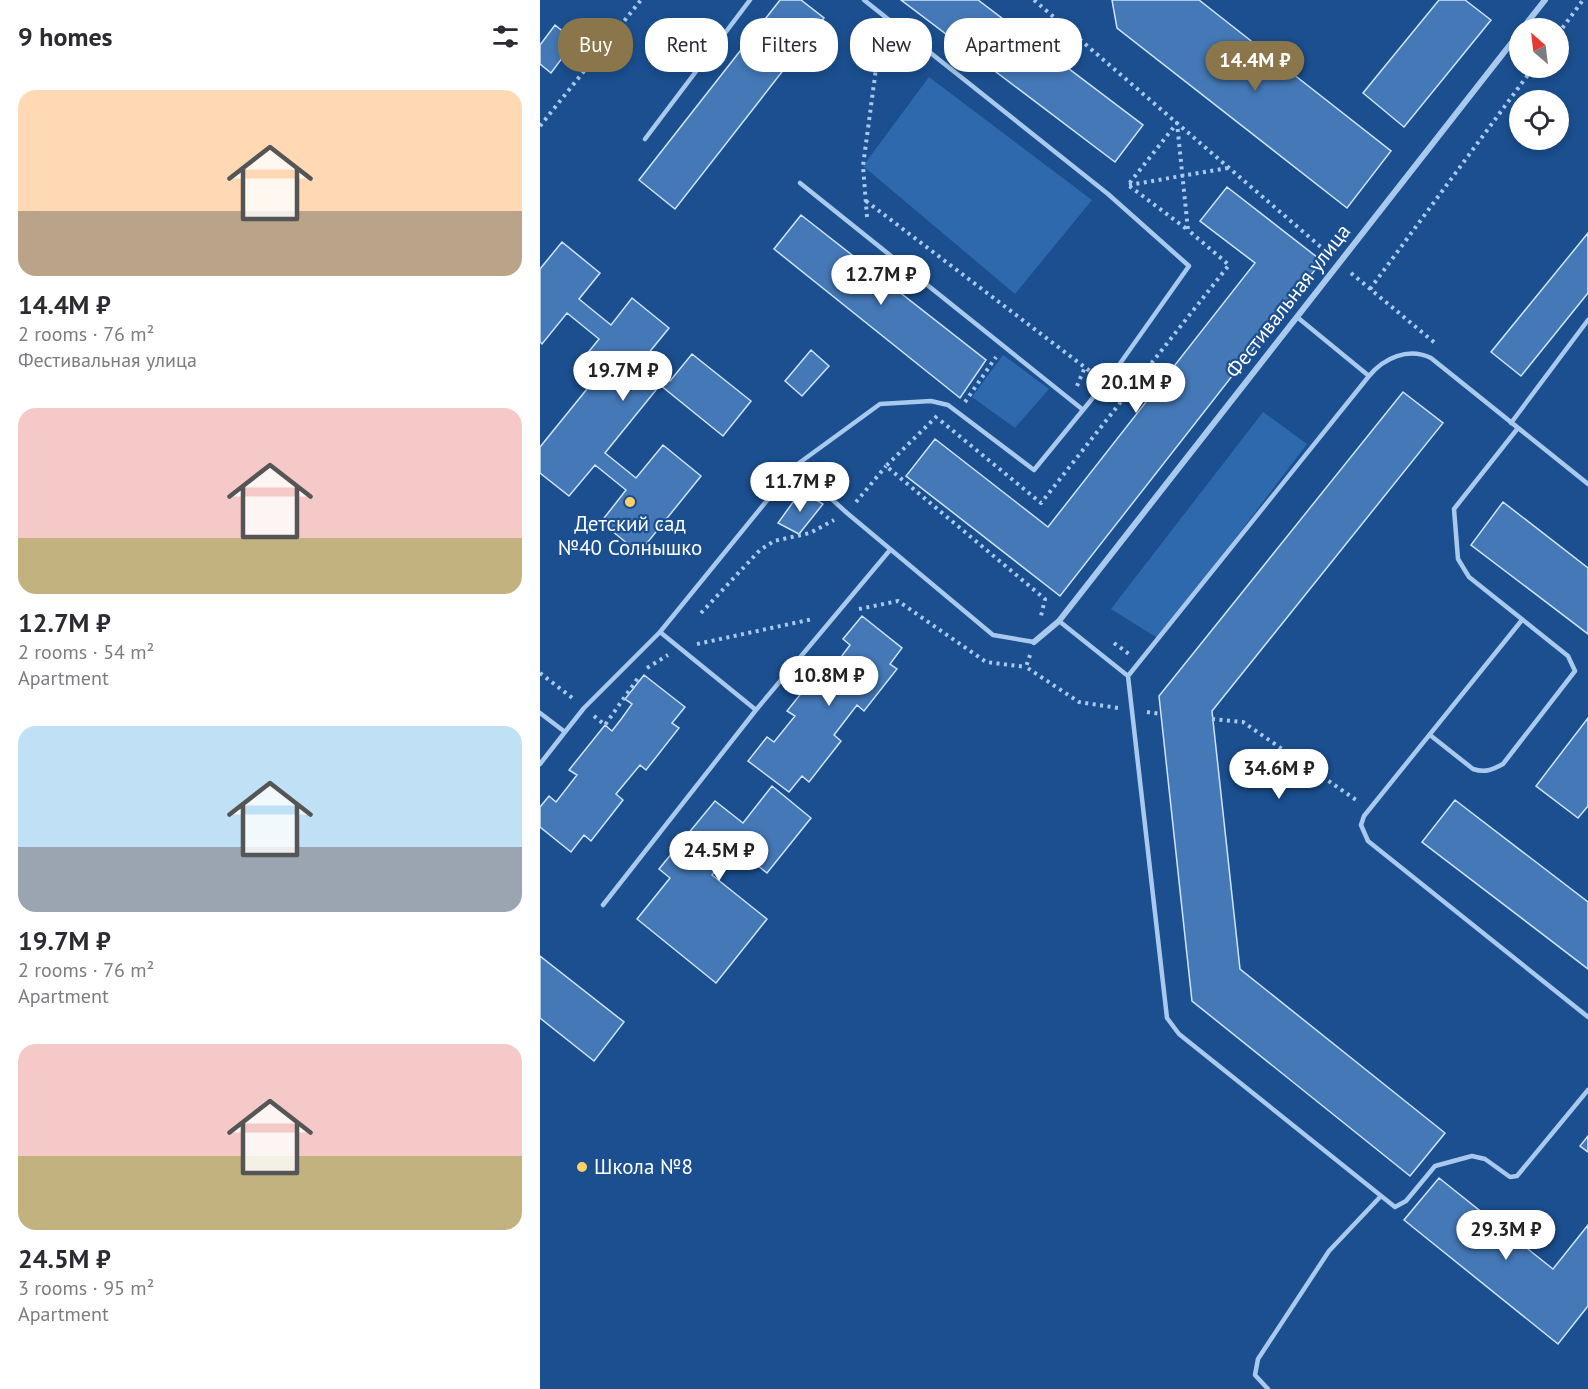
<!DOCTYPE html>
<meta charset="utf-8">
<style>
:root{--surface:#fff;--page:#f2f2f3;--text:#2b2b33;--muted:#7c7c81;--accent:#8a764a}
body{margin:0;font-family:"PT Sans",sans-serif;background:var(--page);color:var(--text);height:100vh;display:flex;flex-direction:column;font-size:22px;white-space:nowrap}
*{box-sizing:border-box;margin:0}
p{font-size:20px;color:var(--muted)}
.icon{flex:none;width:33px;height:33px;fill:none;stroke:currentColor;stroke-width:2;stroke-linecap:round;stroke-linejoin:round}
.map{position:relative;flex:1;overflow:hidden}
.details{display:flex;flex-direction:column;background:var(--surface);width:540px}
.details>*{flex:none}
.top-card{position:absolute;left:18px;top:18px;width:570px;height:54px;display:flex;gap:12px}
.needle{width:39px;rotate:332deg}
.tools{position:absolute;left:969px;top:18px;display:grid;gap:12px}
.tools a{display:grid;place-items:center;width:60px;height:60px;border-radius:50%;background:var(--surface);box-shadow:0 3px 9px #0003;font-size:30px}
.price{position:absolute;translate:-50% -51px;padding:0 14px;border-radius:21px;background:#fff;color:#222;font-size:20px;line-height:39px;filter:drop-shadow(0 2px 3px #0008)}
.price::after{content:'';position:absolute;left:50%;top:36px;width:18px;height:14px;margin-left:-9px;background:inherit;clip-path:polygon(0 0,100% 0,50% 100%)}
.price.current{background:var(--accent);color:#fff}
ul{padding:0;list-style:none}
li{display:grid;align-content:center;gap:12px;height:318px;padding:0 18px}
li span{display:grid;place-items:center;height:186px;border-radius:18px;color:#555}
li>.icon{margin-inline-start:auto}
span .icon{width:108px;height:108px;fill:#fffc;stroke-width:1}
li b{font-size:26px}
h2{display:flex;justify-content:space-between;align-items:center;height:72px;padding:0 18px;font-size:26px}
.tag{padding:0 21px;border-radius:24px;background:var(--surface);box-shadow:0 3px 9px #0003;font-size:21px;line-height:54px}
.tag.current{background:var(--accent);color:#fff}
main{display:flex;flex:1;min-height:0}
.map>svg:first-child{display:block}
.green{fill:#2e69ad}
.building{fill:#4478b7;stroke:#cfe3fa;stroke-width:1.5}
.lines{fill:none;stroke-linecap:round;stroke-linejoin:round}
.path{stroke:#a9c9ee;stroke-width:4;stroke-dasharray:3 4.5;stroke-linecap:butt}
.lane{stroke:#a9c9ee;stroke-width:4.5}
.street{stroke:#a9c9ee;stroke-width:6}
.poi-dot{fill:#ffd166;stroke:#1b4f8f;stroke-width:2}
.labels{text-anchor:middle;stroke-width:4.5;stroke-linejoin:round;paint-order:stroke}
.street-label{font-size:21px;fill:#fff;stroke:#1b4f8f}
.poi-label{font-size:21px;fill:#fff;stroke:#1b4f8f}
</style>
<main>
<section class="details">
<h2>9 homes<svg class="icon" aria-label="filters" viewBox="0 0 24 24"><path d="M4 7h16M4 17h16"/><circle cx="9" cy="7" r="2"/><circle cx="15" cy="17" r="2"/></svg></h2>
<ul>
<li><span style="background:linear-gradient(#ffd9b3 65%,#b9a48a 0)"><svg class="icon" aria-label="home" viewBox="0 0 24 24"><path d="M3 11l9-7 9 7M6 9v11h12V9"/></svg></span><div><b>14.4M ₽</b><p>2 rooms · 76 m²</p><p>Фестивальная улица</p></div></li>
<li><span style="background:linear-gradient(#f6c9c9 70%,#c2b280 0)"><svg class="icon" aria-label="home" viewBox="0 0 24 24"><path d="M3 11l9-7 9 7M6 9v11h12V9"/></svg></span><div><b>12.7M ₽</b><p>2 rooms · 54 m²</p><p>Apartment</p></div></li>
<li><span style="background:linear-gradient(#bfe0f5 65%,#9aa5b1 0)"><svg class="icon" aria-label="home" viewBox="0 0 24 24"><path d="M3 11l9-7 9 7M6 9v11h12V9"/></svg></span><div><b>19.7M ₽</b><p>2 rooms · 76 m²</p><p>Apartment</p></div></li>
<li><span style="background:linear-gradient(#f6c9c9 60%,#c2b280 0)"><svg class="icon" aria-label="home" viewBox="0 0 24 24"><path d="M3 11l9-7 9 7M6 9v11h12V9"/></svg></span><div><b>24.5M ₽</b><p>3 rooms · 95 m²</p><p>Apartment</p></div></li>
</ul>
</section>
<div class="map">
<svg width="1048" height="1389" viewBox="0 0 1048 1389">
<rect width="100%" height="100%" fill="#1b4f8f"/>
<!-- green -->
<path class="green" d="M389 77 552 200 475 294 323 166Z
M463 355 509 389 475 428 432 397Z
M723 412 767 444 619 639 571 609Z"/>
<!-- building -->
<path class="building" d="M240 0H261L284 18 135 209 99 180Z
M361 0H438L603 125 575 162Z
M572 0H659L851 151 807 208 577 28Z
M899 0H925L951 20 864 127 823 93Z
M15 25 35 41 11 73 0 64V45Z
M687 187 782 261 520 596 366 476 395 439 508 527 715 263 660 221Z
M261 215 446 360 420 398 234 249Z
M1048 233V293L981 376 951 352Z
M22 242 60 273 39 299 71 325 92 298 129 328 103 360 130 381 152 354 211 401 183 436 120 385 65 453 96 478 123 445 161 476 99 553 61 522 86 490 55 465 29 496 0 473V447L51 384 34 370 59 339 27 313 2 344 0 342V269Z
M271 350 289 366 262 396 245 381Z
M863 392 903 423 672 711 700 969 905 1133 870 1176 652 1001 619 696Z
M261 491 283 504 259 534 238 523Z
M963 502 1048 568V634L931 545Z
M322 616 362 648 350 664 357 669 324 711 317 705 294 735 301 741 269 782 262 776 249 792 208 761 227 737 234 742 255 716 247 711 283 666 290 672 310 645 303 639Z
M104 675 145 707 132 723 139 728 106 770 100 765 76 794 83 800 51 841 44 835 31 852 0 827V807L9 796 16 802 37 775 29 770 65 725 72 731 82 718 92 704 85 699Z
M1048 718V806L1038 818 996 786Z
M232 786 271 818 227 873 194 847 172 875 227 919 176 983 97 919 130 878 119 869 175 801 203 823Z
M915 800 1048 902V969L882 842Z
M0 956 84 1022 54 1061 0 1018Z
M1048 1136V1152L1040 1146Z
M899 1178 1013 1269 1048 1225V1306L1018 1344 864 1220Z"/>
<g class="lines">
<!-- path -->
<path class="path" d="M494 0 789 254
M1018 34 1043 0
M0 126 101 0
M589 185 688 168
M326 201 555 375
M327 217 323 166 341 31
M811 273 895 343
M830 289 993 68
M537 386 545 367
M425 402 456 357
M397 416 346 466 505 599 501 616
M401 421 501 503 689 265 648 230 637 123 588 185 648 230
M316 502 346 466
M319 609 358 601 446 662 486 667
M161 613 220 550 234 541 270 533 294 520
M574 643 589 654
M157 644 273 619
M490 655 486 667 539 702 578 708
M107 668 128 655
M0 673 35 700
M607 712 621 714
M54 716 65 725 98 678
M672 719 703 722 819 802"/>
<!-- lane -->
<path class="lane" d="M105 139 210 0
M260 183 542 409
M757 317 829 376C844 358 868 347 891 358L1048 484
M829 376 588 676 627 1018 639 1034 855 1207 866 1201 895 1166 932 1156 945 1159 970 1177 977 1176 1048 1090
M971 423 1048 320
M255 466 340 404 391 401 408 405 494 470 574 372 649 266 568 194 324 0
M982 620 824 816 821 825 828 841 1048 1017
M519 621 588 676
M216 710 350 550
M0 713 25 732 44 708 120 632 255 466 307 513 453 635 494 642
M890 735 933 769C945 773 952 770 963 764L1035 671 1028 656 929 577 918 559 914 509 978 428
M0 764 25 732
M63 905 216 710 120 632
M728 1389 715 1375 718 1359 789 1251 841 1196"/>
<!-- street -->
<path class="street" d="M983 28 1005 0
M494 642 519 621 980 32"/>
</g>
<!-- markers -->
<g class="poi-dot">
<circle cx="90" cy="502" r="6"/>
<circle cx="42" cy="1167" r="6"/>
</g>
<g class="labels">
<!-- street labels -->
<g class="street-label">
<text transform="translate(748 301) rotate(-52)" y="7">Фестивальная улица</text>
</g>
<!-- poi labels -->
<g class="poi-label">
<text x="90" y="531">Детский сад<tspan x="90" dy="24">№40 Солнышко</tspan></text>
<text x="54" y="1174" text-anchor="start">Школа №8</text>
</g>
</g>
</svg>
<div class="tools">
<a><svg class="needle" viewBox="-14 -14 28 28"><path d="M0-13l5 13h-10z" fill="#e53935"/><path d="M0 13l5-13h-10z" fill="#7c7c81"/></svg></a>
<a><svg class="icon" aria-label="locate" viewBox="0 0 24 24"><circle cx="12" cy="12" r="6"/><path d="M12 2v4M12 18v4M2 12h4M18 12h4"/></svg></a>
</div>
<b class="price current" style="left:715px;top:92px">14.4M ₽</b>
<b class="price" style="left:341px;top:306px">12.7M ₽</b>
<b class="price" style="left:83px;top:402px">19.7M ₽</b>
<b class="price" style="left:596px;top:414px">20.1M ₽</b>
<b class="price" style="left:260px;top:513px">11.7M ₽</b>
<b class="price" style="left:289px;top:707px">10.8M ₽</b>
<b class="price" style="left:739px;top:800px">34.6M ₽</b>
<b class="price" style="left:179px;top:882px">24.5M ₽</b>
<b class="price" style="left:966px;top:1261px">29.3M ₽</b>
<div class="top-card">
<a class="tag current">Buy</a>
<a class="tag">Rent</a>
<a class="tag">Filters</a>
<a class="tag">New</a>
<a class="tag">Apartment</a>
</div>
</div>
</main>
